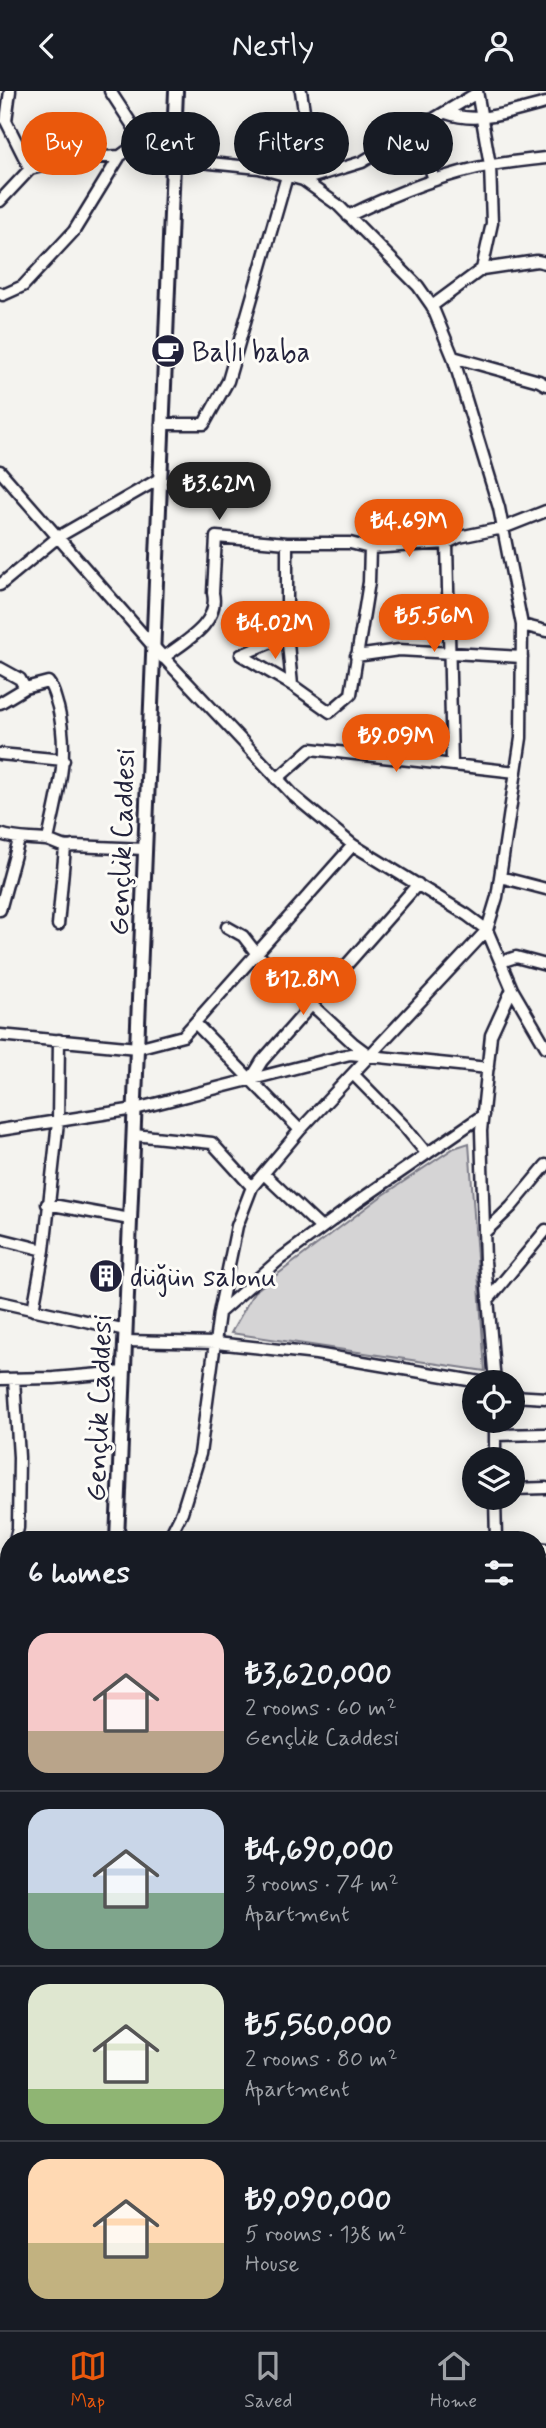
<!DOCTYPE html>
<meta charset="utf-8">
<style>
:root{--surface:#171b24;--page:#242831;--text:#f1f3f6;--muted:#9ea1a6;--line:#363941;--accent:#ea580c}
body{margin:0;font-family:Mynerve,sans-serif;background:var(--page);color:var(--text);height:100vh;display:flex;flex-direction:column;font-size:26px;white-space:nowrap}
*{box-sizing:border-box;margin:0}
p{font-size:23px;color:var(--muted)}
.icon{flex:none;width:38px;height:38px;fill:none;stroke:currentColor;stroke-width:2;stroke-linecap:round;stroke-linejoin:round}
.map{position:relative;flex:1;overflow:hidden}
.sheet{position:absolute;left:0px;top:1440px;width:546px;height:800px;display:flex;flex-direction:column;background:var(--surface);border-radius:28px 28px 0 0;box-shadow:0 4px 18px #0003}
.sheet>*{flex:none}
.guide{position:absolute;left:21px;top:21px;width:504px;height:63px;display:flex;gap:14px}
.fabs{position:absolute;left:462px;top:1279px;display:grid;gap:14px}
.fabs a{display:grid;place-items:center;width:63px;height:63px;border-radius:50%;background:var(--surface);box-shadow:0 4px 18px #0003;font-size:35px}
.price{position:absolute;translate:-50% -60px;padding:0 16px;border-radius:24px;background:var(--accent);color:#fff;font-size:23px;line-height:46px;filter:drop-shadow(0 2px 4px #0008)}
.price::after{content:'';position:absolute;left:50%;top:42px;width:21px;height:16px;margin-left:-10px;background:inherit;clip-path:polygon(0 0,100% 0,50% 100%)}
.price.on{background:#222;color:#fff}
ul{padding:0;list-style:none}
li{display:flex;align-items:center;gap:21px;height:175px;padding:0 28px}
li+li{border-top:2px solid var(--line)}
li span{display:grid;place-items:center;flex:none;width:196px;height:140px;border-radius:21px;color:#555}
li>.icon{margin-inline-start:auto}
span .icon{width:84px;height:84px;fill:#fffc;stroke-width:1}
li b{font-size:30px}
h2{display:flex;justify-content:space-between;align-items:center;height:84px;padding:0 28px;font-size:30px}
.tag{padding:0 24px;border-radius:32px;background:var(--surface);box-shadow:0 4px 18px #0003;font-size:24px;line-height:63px}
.tag.on{background:var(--accent);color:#fff}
header{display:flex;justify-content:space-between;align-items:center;height:91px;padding:0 28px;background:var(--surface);font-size:32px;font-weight:600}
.tabs{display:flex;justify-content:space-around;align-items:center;height:98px;border-top:2px solid var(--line);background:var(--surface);font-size:19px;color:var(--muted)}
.tabs a{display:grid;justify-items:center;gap:4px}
.tabs .on{color:var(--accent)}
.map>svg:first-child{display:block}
.green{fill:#d5d4d5;stroke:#7c7b88;stroke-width:2}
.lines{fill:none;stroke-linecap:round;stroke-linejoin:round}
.minor-casing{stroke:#22223b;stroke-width:15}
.major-casing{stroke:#22223b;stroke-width:18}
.minor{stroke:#fdfcf7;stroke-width:10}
.major{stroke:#fdfcf7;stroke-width:12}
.labels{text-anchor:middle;stroke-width:6;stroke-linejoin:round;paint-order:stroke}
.poi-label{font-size:28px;fill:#22223b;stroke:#fdfcf7;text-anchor:start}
.street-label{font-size:28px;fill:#22223b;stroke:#fdfcf7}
</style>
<header><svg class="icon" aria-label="back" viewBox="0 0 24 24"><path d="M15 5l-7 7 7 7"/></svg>Nestly<svg class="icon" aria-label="person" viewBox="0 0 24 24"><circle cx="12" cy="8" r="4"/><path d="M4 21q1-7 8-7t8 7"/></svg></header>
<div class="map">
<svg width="546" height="2239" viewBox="0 0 546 2239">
<rect width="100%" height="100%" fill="#f4f3ef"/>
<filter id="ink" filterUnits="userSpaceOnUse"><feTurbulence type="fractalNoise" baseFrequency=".0143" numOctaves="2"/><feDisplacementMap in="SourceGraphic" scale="14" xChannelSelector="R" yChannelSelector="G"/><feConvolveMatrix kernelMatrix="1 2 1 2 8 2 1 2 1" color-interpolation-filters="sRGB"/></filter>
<g filter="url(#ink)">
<!-- green -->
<path class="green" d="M469 1052 485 1280 231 1242 254 1201 379 1107 454 1057Z"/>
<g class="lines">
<!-- minor casing -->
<g class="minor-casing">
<path id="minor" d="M10 0 6 30 30 78
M110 0 142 49
M301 0 314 85
M446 22C479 34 513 20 546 12
M418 38 434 89
M303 89 362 71 477 2
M0 110 30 78 70 68 120 65 142 49 172 54
M348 125C393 103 442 83 492 74 510 71 528 69 546 67
M482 178 537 170 546 172
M0 202 3 204 23 195 74 140 120 65
M432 215 482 178 492 132 490 74 477 0
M453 266 539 290 546 294
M161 333H204L228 290 287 85
M0 380 153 555 294 705 353 754 467 824 487 839 512 898 546 956
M287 452V542L292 594
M447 452 452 674
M0 494 58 446 159 388
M522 534 546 540
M241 564 292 594 330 621 351 603 369 491 370 457
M241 564 288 544
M356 565 399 559 522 566
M163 567C184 551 220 533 213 502L216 446 287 452H350L370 457 447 452 459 446 503 437 546 420
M0 577 20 588 25 597
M0 612 25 597 48 591C54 598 55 607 58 616 70 666 58 701 48 749
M0 663 64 669
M277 688 311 658 516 681
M0 743C18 749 28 747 46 749 56 751 62 758 73 755L145 758
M500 786 546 798
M0 819 19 749
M58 834 65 757
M227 836 243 845 257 863 353 952 369 964
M501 871 516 866 546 874
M195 932 300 1039
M0 944 137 957 183 945 353 754
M353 983 404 1035 427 1063
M251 988 262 970 418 793
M0 1039 135 1018 350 963 488 977
M134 1044 212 1052 252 1096
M264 1083 321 1137
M47 1113 130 1128
M484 1142 511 1116 546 1074
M0 1148 44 1159
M488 1209 546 1139
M0 1211 126 1239
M33 1219 44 1159 58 1031 59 949
M220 1221 280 1168 357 1111 483 1024
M125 1250 216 1252 316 1263 486 1292
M0 1288 54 1287 124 1281
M14 1288 19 1366 18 1437 15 1449
M495 1292 485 1170 481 1040 491 944 512 898
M513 1305 546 1307
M495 1344 546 1343
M495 1368V1330
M513 1398 546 1397
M495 1407 496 1449
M168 1449 182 1421 200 1363 219 1222 237 1135 252 1096 300 1039 487 839 497 806 521 647 522 534 499 417 453 266 432 215 418 195 338 114 303 89 259 77 171 68
M537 1457 546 1458
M0 1499 9 1469
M537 1509 546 1508
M0 1620 9 1622
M0 1668 9 1669
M537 1757 546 1784
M0 1825 9 1826
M0 1880 9 1882
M0 1931 9 1932
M537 1957 546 1952
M0 2006 9 2008
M537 2033 546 2032
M537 2083 546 2079
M0 2126 9 2128
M537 2175 546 2170
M145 2231 148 2239
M368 2233 370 2239
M194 2239 213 2231
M423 2239 436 2231"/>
</g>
<!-- major casing -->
<g class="major-casing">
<path id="major" d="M117 1449 176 0
M0 1698 9 1683
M0 1724 9 1709"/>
</g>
<!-- minor -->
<use href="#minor" class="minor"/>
<!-- major -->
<use href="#major" class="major"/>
</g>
</g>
<!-- icons -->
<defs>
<g id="cafe-disc" transform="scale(1.75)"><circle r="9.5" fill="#22223b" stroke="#fdfcf7"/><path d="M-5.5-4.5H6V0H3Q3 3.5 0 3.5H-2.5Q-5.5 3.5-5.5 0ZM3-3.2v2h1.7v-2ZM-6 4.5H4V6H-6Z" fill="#fff"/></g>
<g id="building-disc" transform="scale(1.75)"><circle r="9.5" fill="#22223b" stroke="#fdfcf7"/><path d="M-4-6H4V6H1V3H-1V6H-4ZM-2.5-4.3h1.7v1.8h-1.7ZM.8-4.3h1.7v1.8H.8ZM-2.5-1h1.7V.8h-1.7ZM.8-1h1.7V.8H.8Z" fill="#fff"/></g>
</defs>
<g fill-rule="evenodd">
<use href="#cafe-disc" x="168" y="260"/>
<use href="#building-disc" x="106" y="1185"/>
</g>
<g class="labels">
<!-- poi labels -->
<g class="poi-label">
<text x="192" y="270">Ballı baba</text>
<text x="130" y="1195">düğün salonu</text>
</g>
<!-- street labels -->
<g class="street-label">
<text transform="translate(121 751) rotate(-88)" y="10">Gençlik Caddesi</text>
<text transform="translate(98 1317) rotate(-88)" y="10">Gençlik Caddesi</text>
</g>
</g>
</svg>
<div class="fabs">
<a><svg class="icon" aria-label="locate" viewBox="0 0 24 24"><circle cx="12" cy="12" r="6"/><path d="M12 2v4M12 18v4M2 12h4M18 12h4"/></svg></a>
<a><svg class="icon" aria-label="layers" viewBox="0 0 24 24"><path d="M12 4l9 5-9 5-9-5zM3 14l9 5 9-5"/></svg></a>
</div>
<b class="price on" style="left:219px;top:431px">₺3.62M</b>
<b class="price" style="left:409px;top:468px">₺4.69M</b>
<b class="price" style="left:434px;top:563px">₺5.56M</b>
<b class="price" style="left:275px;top:570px">₺4.02M</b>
<b class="price" style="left:396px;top:683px">₺9.09M</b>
<b class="price" style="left:303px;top:926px">₺12.8M</b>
<div class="guide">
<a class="tag on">Buy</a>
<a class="tag">Rent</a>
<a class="tag">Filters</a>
<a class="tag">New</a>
</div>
<section class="sheet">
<h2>6 homes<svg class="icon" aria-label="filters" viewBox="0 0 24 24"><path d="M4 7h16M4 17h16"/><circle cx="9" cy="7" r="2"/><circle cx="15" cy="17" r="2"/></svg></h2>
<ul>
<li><span style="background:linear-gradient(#f6c9c9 70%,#b9a48a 0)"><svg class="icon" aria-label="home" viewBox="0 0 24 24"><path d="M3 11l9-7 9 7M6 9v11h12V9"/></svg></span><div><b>₺3,620,000</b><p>2 rooms · 60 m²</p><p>Gençlik Caddesi</p></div></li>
<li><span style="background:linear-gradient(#c9d6e8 60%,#7fa58c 0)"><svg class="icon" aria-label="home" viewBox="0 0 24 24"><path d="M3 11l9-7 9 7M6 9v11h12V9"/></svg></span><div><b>₺4,690,000</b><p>3 rooms · 74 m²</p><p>Apartment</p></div></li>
<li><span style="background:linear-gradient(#dfe7d0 75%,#8fb573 0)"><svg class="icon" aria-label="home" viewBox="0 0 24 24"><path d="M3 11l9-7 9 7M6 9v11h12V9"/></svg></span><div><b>₺5,560,000</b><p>2 rooms · 80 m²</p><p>Apartment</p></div></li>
<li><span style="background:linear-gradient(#ffd9b3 60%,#c2b280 0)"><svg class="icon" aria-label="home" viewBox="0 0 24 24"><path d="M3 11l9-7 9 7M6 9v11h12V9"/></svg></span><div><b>₺9,090,000</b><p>5 rooms · 138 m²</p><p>House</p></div></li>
</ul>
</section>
</div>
<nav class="tabs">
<a class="on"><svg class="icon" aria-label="map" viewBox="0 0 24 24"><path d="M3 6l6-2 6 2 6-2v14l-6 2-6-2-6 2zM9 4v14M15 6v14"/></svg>Map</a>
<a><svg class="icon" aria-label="saved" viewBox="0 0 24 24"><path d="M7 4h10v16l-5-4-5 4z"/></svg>Saved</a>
<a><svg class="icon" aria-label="home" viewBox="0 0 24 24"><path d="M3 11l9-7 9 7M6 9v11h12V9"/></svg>Home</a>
</nav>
